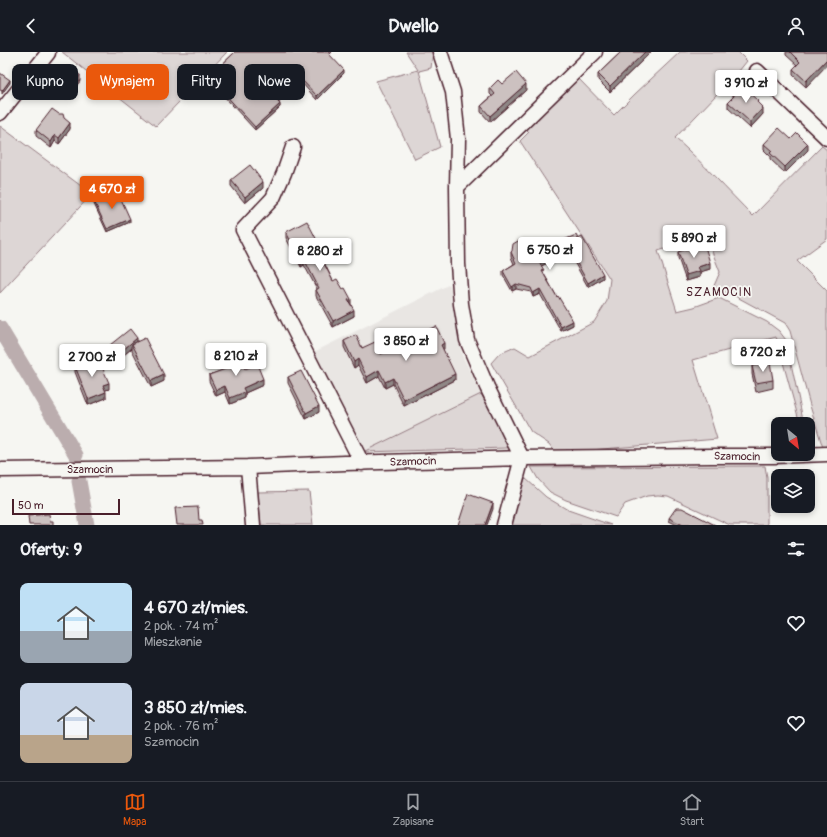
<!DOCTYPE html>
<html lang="pl">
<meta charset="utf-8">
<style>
:root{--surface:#171b24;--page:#242831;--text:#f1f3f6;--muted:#9ea1a6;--line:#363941;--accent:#ea580c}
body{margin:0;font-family:Pangolin,sans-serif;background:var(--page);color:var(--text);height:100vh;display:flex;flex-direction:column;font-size:15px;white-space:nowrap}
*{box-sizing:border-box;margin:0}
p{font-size:13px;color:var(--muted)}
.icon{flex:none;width:22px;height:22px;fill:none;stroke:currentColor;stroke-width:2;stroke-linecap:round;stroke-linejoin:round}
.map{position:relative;height:473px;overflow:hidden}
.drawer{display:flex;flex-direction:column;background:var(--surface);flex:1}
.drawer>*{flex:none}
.guide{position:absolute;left:12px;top:12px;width:400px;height:36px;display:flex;gap:8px}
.needle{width:26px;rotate:150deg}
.controls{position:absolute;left:771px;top:365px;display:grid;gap:8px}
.controls a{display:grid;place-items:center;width:44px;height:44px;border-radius:8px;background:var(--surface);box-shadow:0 2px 6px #0003;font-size:20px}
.scale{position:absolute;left:12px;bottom:10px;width:108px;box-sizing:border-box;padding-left:4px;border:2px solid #4a1f2b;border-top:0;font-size:11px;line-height:14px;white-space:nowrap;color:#4a1f2b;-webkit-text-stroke:3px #f6f6f2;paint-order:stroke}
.price{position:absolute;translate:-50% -34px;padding:0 9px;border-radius:4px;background:#fff;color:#222;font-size:13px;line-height:26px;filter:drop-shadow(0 1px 2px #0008)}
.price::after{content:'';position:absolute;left:50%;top:24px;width:12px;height:9px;margin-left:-6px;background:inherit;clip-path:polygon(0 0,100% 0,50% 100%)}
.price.on{background:var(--accent);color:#fff}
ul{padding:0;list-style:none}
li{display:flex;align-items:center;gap:12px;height:100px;padding:0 20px}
li span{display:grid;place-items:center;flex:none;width:112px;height:80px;border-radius:8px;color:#555}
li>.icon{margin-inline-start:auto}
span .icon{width:48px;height:48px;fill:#fffc;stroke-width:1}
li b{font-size:17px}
h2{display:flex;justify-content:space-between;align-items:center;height:48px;padding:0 20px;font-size:17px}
.tag{padding:0 14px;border-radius:8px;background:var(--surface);box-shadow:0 2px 6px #0003;font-size:14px;line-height:36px}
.tag.on{background:var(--accent);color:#fff}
header{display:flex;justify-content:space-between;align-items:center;height:52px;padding:0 20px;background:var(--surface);font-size:18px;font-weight:800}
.menu{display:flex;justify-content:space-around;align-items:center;height:56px;border-top:1px solid var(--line);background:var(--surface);font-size:11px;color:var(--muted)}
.menu a{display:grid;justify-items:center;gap:2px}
.menu .on{color:var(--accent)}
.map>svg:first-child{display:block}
.built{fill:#e9e6e3}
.green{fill:#ddd6d5;stroke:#947a80}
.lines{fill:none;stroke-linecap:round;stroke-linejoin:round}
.canal{stroke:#bbadae;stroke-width:15}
.minor-casing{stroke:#4a1f2b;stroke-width:17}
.minor{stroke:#f6f6f2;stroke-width:14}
.wall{fill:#afa6a5;stroke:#4a1f2b}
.shaded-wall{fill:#8f8786;stroke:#4a1f2b}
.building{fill:#ccc1c0;stroke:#4a1f2b}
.labels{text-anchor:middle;stroke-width:3.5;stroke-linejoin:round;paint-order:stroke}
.street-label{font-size:11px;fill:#4a1f2b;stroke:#f6f6f2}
.neighbourhood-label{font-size:12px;letter-spacing:1px;fill:#4a1f2b;stroke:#f6f6f2}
</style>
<header><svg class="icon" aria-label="back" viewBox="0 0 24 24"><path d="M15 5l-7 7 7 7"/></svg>Dwello<svg class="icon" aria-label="person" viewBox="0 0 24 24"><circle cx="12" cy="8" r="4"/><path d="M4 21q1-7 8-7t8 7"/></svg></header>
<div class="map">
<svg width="827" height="473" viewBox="0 0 827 473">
<rect width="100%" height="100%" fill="#f6f6f2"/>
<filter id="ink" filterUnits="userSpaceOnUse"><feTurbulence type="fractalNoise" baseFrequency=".025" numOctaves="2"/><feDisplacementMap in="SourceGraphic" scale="8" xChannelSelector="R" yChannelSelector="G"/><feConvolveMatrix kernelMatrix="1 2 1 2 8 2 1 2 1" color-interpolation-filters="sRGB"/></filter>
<g filter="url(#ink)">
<!-- built -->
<path class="built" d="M450 232 462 303 481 342 363 400 312 301Z"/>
<!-- green -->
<path class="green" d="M62 0H227L156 74Z
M406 0H433L431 16 419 19 440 95 415 107 376 29 418 18Z
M680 0H738L747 9 739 19 675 86C702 110 727 138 753 164L822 94 827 98V187L797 209 827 239V395L823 396 811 357 790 279 785 271 735 244 713 236 720 220 706 184 658 199 677 259 694 255 719 246 767 270 779 279 786 288 804 372H800L776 285 693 308 717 387 556 401 549 392 531 380 491 311 499 302 515 295 530 304 594 270 607 249 610 227 520 89 529 80 525 76 577 25 614 63 635 42Z
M0 74 92 142 0 241Z
M0 268 70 386 83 411 74 409 0 285Z
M481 342 491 359 508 396 363 400Z
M765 414 767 426V471L766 473H730L668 444 658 443 647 444 625 452 616 465 566 448 550 440 538 427 531 415Z
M81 426 90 473H82L73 427Z
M525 426 546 445 568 458 611 473H510Z
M309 439 313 473H261L258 440Z"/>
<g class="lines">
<!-- canal -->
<path class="canal" d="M0 276 76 403
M79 429 87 473"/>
<!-- minor casing -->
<g class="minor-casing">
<path id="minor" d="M440 0 453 40 458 87 457 135 458 212 461 252 467 288 487 335 522 406 504 473
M757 19 827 86
M0 61 48 1
M293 95 284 121 273 146 243 178 362 411
M457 135 595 0
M248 415 253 473
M0 418 248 415 345 411 522 406 712 404H774L827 402"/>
</g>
<!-- minor -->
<use href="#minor" class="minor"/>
</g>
<!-- wall -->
<path class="wall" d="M235 0H332L329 3 344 21 317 48 301 30 279 50 280 55 255 78 209 28V25Z
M621 0H651L610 40 598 28V22Z
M786 0H827L806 35 793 23V17L797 13 786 3Z
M80 29 67 47 55 38V32Z
M502 32 526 38 490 70 481 60V54L492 44 490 42V36Z
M733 38 758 51 763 62 750 76 728 56V50L733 45Z
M64 66 70 77 59 92 55 89 51 96 36 84V78Z
M791 87 808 98 785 121 770 107V104L764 98V92Z
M231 128 263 136 245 151 231 134Z
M94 149 130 170 107 180 94 152Z
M286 180 322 204H321L333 229 351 253 354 264 333 275 316 244V238L317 237 304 213 301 215 286 186Z
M578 187 603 226 588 235 569 201 541 214 544 222 573 273 561 279 540 242 533 245 531 240 516 237 512 239 503 223V219L514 212 511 205V200L532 201Z
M678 200 710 217 700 220V225L686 229 678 206Z
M344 289 381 302 444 297 443 298 455 328 404 354 393 332 385 336 379 324 367 331 358 313 354 316 344 295Z
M137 290 164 329 151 335 132 298V296L118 308 110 299V293Z
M225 310 245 317 263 333 245 341V346L230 352 225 340 216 344 209 329V323L226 317Z
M75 314 109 337 105 338 106 346 88 353 75 320Z
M752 314 773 328V336L756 340 752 322Z
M288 325 319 360 306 367 288 331Z
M669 466 715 473H677L669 469Z"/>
<!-- shaded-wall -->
<path class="shaded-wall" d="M645 0H651L610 40V34Z
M827 7V13L806 35V29Z
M344 18V21L317 48V44Z
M80 23V29L67 47V41Z
M301 27V30L277 52V49Z
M10 28V31L2 42V39Z
M526 32V38L490 70V64Z
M280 52V55L255 78V75Z
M763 56V62L750 76V70Z
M70 71V77L59 92V86Z
M55 83V89L51 96V90Z
M808 92V98L785 121V115Z
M263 130V136L245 151V145Z
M130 167V170L107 180V177Z
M569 197V201L539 215V210Z
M322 198V204L318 206V200Z
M304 207V213L301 215V209Z
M710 211V217L700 220V225L686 229V223L698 215Z
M603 222V226L588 235V231Z
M516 232V237L512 239V235Z
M540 237V242L533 245V241Z
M351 247V253L348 248Z
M354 258V264L333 275V269Z
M573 269V273L561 279V275Z
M137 286V292H132V296L118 308V302Z
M444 291V297L441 299V293Z
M358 307V313L354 316V310Z
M379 318V324L367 331V325Z
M455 322V328L404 354V348Z
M164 323V329L151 335V329Z
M393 326V332L385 336V330Z
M263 327V333L245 341V346L230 352V346L243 336Z
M109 331V337L103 339V333Z
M225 334V340L216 344V338Z
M106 340V346L88 353V347Z
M319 354V360L306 367V361Z
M493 451V457L487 473H485Z"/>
<!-- building -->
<path class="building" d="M235 0H329L328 1 344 18 317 44 301 27 277 49 280 52 255 75 209 25Z
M621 0H645L610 34 598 22Z
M790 0H827V7L806 29 793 17 800 10Z
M68 14 80 23 67 41 55 32Z
M516 20 526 32 490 64 481 54 495 42 490 36 498 28 502 32Z
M0 21 10 28 2 39 0 38Z
M743 35 758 49 757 50 763 56 750 70 728 50 734 44 733 38 739 39Z
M52 57 59 62H63L64 66 70 71 59 86 55 83 51 90 36 78Z
M779 76 791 87 797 81 808 92 785 115 770 101 772 99 764 92Z
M250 113 263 130 245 145 231 128Z
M117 138 130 167 107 177 94 149Z
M307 169 322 198 318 200 333 229 337 227 343 237 345 236 351 247 348 248 354 258 333 269 316 238 319 236 304 207 301 209 286 180Z
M576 183 578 187 582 185 603 222 588 231 569 197 539 210 544 218 542 219 557 245 558 244 573 269 561 275 540 237 533 241 531 236 516 232 512 235 503 219 516 211 511 200 512 199 513 192 518 189 528 194 532 201Z
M704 191 710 211 698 215 700 219 686 223 678 200Z
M436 274 444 291 441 293 455 322 404 348 393 326 385 330 379 318 367 325 358 307 354 310 344 289 356 283 362 296 375 290 381 302Z
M130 277 137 286 118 302 110 293Z
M145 286 164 323 151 329 132 292Z
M240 304 245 317 257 312 263 327 243 336 245 340 230 346 225 334 216 338 209 323 228 316 225 310Z
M98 305 109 331 103 333 106 340 88 347 75 314Z
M770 310 773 328 756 331 752 314Z
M301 319 319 354 306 361 288 325Z
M468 442 493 451 485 473H458Z
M198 455 199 468H202L203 473H177L175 456Z
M676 456H682L715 473H683L669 466Z
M49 462 50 469H53V473H29L28 464Z"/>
</g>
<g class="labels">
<!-- street labels -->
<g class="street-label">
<text transform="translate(737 404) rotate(1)" y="4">Szamocin</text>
<text transform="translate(413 409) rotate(-2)" y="4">Szamocin</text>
<text x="90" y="421">Szamocin</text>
</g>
<!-- neighbourhood labels -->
<g class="neighbourhood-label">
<text x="719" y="244">SZAMOCIN</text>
</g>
</g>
</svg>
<div class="controls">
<a><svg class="needle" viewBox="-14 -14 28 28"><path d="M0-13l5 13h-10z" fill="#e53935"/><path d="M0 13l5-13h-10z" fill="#9ea1a6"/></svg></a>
<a><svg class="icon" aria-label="layers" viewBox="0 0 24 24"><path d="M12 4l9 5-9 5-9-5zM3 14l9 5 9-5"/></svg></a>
</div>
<div class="scale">50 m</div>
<b class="price" style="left:746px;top:52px">3 910 zł</b>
<b class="price on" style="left:112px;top:158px">4 670 zł</b>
<b class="price" style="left:694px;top:207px">5 890 zł</b>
<b class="price" style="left:550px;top:219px">6 750 zł</b>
<b class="price" style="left:320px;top:220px">8 280 zł</b>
<b class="price" style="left:406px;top:310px">3 850 zł</b>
<b class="price" style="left:763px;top:321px">8 720 zł</b>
<b class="price" style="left:236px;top:325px">8 210 zł</b>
<b class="price" style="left:92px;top:326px">2 700 zł</b>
<div class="guide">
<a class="tag">Kupno</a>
<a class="tag on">Wynajem</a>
<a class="tag">Filtry</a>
<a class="tag">Nowe</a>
</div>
</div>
<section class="drawer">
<h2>Oferty: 9<svg class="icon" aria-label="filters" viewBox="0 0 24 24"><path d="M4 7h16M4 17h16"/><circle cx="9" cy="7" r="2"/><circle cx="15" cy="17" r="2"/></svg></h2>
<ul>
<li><span style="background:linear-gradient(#bfe0f5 60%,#9aa5b1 0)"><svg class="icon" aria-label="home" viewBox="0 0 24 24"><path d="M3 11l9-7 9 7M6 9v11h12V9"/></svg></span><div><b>4 670 zł/mies.</b><p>2 pok. · 74 m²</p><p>Mieszkanie</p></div><svg class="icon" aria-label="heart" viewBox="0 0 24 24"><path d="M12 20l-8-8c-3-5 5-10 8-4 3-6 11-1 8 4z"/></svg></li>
<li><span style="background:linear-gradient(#c9d6e8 65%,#b9a48a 0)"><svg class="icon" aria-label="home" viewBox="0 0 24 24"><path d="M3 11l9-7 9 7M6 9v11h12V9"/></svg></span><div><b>3 850 zł/mies.</b><p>2 pok. · 76 m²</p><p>Szamocin</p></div><svg class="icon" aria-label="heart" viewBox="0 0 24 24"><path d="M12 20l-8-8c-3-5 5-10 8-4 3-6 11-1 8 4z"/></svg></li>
</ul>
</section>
<nav class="menu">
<a class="on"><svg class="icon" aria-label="map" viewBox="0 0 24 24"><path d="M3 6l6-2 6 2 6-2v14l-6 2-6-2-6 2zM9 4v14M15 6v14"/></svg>Mapa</a>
<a><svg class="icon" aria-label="saved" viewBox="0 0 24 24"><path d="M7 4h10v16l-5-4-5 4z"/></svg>Zapisane</a>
<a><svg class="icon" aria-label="home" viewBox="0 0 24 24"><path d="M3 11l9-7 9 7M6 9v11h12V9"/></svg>Start</a>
</nav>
